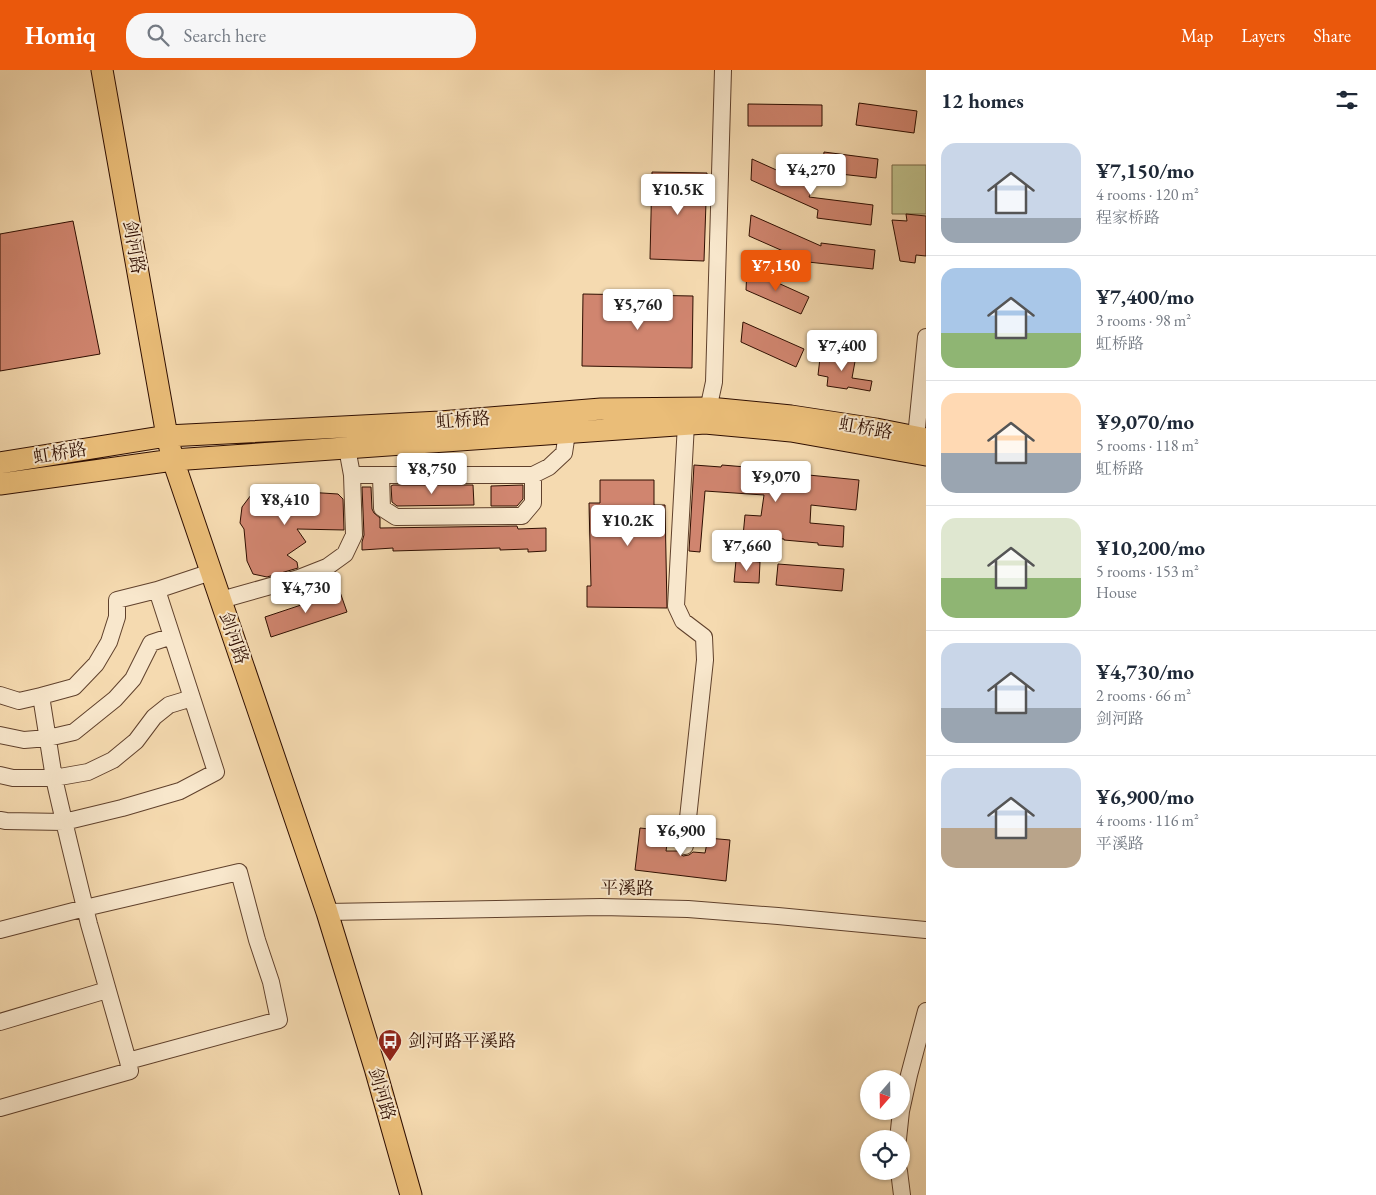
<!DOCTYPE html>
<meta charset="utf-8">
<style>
:root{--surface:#fff;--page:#f6f6f7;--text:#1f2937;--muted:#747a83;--line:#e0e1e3;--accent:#ea580c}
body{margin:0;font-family:"EB Garamond","Noto Serif SC",serif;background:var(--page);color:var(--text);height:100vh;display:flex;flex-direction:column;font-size:19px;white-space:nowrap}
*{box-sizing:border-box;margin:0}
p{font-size:16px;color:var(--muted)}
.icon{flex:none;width:28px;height:28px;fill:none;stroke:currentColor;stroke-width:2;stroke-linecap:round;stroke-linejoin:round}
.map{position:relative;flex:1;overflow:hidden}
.side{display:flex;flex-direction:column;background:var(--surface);width:450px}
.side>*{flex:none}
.needle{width:32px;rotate:200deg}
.buttons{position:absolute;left:860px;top:1000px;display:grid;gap:10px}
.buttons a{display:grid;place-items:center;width:50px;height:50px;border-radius:50%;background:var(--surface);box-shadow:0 1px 4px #0004;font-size:25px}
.price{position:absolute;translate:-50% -42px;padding:0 11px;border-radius:5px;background:#fff;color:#222;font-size:16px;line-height:32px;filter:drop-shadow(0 1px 2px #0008)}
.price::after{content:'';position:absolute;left:50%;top:30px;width:15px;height:11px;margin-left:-8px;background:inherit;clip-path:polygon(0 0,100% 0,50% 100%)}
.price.on{background:var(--accent);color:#fff}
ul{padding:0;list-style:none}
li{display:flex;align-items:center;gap:15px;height:125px;padding:0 15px}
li+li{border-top:1px solid var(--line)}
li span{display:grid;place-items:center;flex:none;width:140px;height:100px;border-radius:15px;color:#555}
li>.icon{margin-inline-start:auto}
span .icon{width:60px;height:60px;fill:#fffc;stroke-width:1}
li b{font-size:21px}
h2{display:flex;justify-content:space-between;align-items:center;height:60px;padding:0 15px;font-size:21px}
header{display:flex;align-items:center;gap:30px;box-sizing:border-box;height:70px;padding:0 25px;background:var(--accent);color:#fff}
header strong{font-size:24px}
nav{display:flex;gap:28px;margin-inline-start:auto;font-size:18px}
.search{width:350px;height:45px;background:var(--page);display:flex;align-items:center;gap:12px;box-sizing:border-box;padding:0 18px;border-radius:20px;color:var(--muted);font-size:19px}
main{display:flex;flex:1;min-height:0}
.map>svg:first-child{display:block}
.green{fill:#bebf8a;stroke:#766645}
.building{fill:#d0856f;stroke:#2f0e00}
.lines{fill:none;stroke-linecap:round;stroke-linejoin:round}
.minor-casing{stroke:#60412c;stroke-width:18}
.major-casing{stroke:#2f0e00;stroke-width:23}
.minor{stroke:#f8e7cc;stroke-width:16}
.major{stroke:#eabd78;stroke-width:21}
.labels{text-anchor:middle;stroke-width:4;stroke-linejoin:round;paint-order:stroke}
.street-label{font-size:18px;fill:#2f0e00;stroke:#f8e7cc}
.poi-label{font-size:18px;fill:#2f0e00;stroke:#f8e7cc;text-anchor:start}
</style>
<header>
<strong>Homiq</strong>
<div class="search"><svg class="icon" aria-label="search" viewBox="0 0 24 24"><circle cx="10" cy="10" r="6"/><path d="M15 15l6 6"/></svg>Search here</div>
<nav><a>Map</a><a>Layers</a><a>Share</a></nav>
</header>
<main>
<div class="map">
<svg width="926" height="1125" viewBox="0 0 926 1125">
<rect width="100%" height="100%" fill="#f5dab0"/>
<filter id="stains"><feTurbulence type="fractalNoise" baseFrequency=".004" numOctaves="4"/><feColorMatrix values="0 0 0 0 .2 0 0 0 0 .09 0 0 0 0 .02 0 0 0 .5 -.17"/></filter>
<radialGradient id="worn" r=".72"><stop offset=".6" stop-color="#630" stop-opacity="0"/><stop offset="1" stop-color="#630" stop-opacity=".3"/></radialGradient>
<!-- green -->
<path class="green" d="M892 95H926V144H892Z"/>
<!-- building -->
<path class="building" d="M859 33 917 41 914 63 856 55Z
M748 34 822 35V56H748Z
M824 82 878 89 876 108 822 102Z
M752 89 814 117 809 127 873 135 871 155 817 148 818 140 751 110Z
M652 102 707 103 704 191 650 189Z
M906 144 926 146V186L916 185 915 193 900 191 892 150 907 151Z
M751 145 821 176V173L875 180 873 199 808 192 749 166Z
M73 151 100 284 0 301V164Z
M747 199 809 227 801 244 746 220Z
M583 224 693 226 692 298 582 296Z
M743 252 804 279 796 297 741 272Z
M830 282 856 286 852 308 872 311 870 321 848 317 847 319 827 316 828 307 818 305 820 288 829 290Z
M694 395 721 397 722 395 758 398V400L859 410 856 440 811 435 810 453 844 456 843 477 818 475V473L784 470V469L743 466 745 445 761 446 764 425 705 421 700 482 689 481Z
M600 410H654V435H665L667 538 587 537V516H591L589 433H600Z
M270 415 272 425 291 421 338 424 343 429 344 460 297 459 306 472 287 485 297 492 298 498 267 507 253 504 247 491 244 459 240 453 242 437 251 425Z
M393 415H473L474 435 397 436 392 432 391 416Z
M523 415V429L517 436H491V416Z
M362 417H371L372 439 374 443 380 448V458L517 456 518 459 546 458V481L528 482V479L500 480V478L393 481V478L362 480V472L364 465Z
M736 490 760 492 759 513 734 512Z
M778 494 844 499 842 521 776 515Z
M340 522 347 542 271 567 265 547Z
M640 758 669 761 666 781H677L683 786 689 785 693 782 705 783 708 768 730 770 726 811 635 800Z"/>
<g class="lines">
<!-- minor casing -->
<g class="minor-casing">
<path id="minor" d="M706 349 714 312 723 0
M916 367 926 267
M352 405H533L549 397 564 383 567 363
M381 406 382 438 396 447 522 446 533 433V405
M157 520 117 530V547L109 572 96 594 74 617 41 626 54 708 88 702 113 690 136 671 154 647 169 635 192 628
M221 530 299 508 327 497 345 484 354 465 352 405 347 378
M0 625 19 631 41 626
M0 665 24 670 48 668 74 662 115 629 133 609 151 573 172 566
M0 705 13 708H54C65 757 77 805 89 854L128 991 279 950 271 912 257 870 239 802 85 838 0 860
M0 750 6 751 64 752 122 738 180 721 216 702 157 520 211 502
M685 776 705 590 704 567 683 551 676 536 686 354
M327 842 601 837 688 839 778 846 926 860
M0 952 107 920
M0 1038 130 1001 128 991
M901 1041 909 1005 926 941
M898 1069 901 1041
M899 1101 902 1125"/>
</g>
<!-- major casing -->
<g class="major-casing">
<path id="major" d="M102 0 167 366 173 390 327 842 375 998 411 1125
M0 393 167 366 440 352 601 339 709 338 791 346 876 359 926 369
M0 414 173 390 705 353 791 361 926 385"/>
</g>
<!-- minor -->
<use href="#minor" class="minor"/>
<!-- major -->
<use href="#major" class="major"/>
</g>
<!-- icons -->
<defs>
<g id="bus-pin" transform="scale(1.25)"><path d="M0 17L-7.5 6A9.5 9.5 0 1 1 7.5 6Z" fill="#8f2418" stroke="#f8e7cc"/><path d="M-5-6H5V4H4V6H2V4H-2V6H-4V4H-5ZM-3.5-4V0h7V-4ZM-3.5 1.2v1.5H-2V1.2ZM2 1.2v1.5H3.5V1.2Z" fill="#fff"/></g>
</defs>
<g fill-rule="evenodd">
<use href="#bus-pin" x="390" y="971"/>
</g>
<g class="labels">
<!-- street labels -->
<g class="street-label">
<text transform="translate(134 177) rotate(80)" y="6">剑河路</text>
<text transform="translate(463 350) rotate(-4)" y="6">虹桥路</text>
<text transform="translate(866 358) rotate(10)" y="6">虹桥路</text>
<text transform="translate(60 383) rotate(-9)" y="6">虹桥路</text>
<text transform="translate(234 568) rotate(71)" y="6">剑河路</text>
<text transform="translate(627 818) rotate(1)" y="6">平溪路</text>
<text transform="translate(382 1024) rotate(74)" y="6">剑河路</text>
</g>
<!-- poi labels -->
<g class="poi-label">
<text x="408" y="977">剑河路平溪路</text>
</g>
</g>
<rect width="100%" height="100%" filter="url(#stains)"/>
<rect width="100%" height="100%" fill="url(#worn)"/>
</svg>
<div class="buttons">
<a><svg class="needle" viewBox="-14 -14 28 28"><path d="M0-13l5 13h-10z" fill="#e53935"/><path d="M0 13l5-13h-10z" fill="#747a83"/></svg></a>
<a><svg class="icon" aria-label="locate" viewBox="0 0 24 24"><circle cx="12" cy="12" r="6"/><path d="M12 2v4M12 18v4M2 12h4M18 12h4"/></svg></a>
</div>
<b class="price" style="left:811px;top:126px">¥4,270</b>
<b class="price" style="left:678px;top:146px">¥10.5K</b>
<b class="price on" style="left:776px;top:222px">¥7,150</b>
<b class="price" style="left:638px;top:261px">¥5,760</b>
<b class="price" style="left:842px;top:302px">¥7,400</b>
<b class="price" style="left:432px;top:425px">¥8,750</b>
<b class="price" style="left:776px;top:433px">¥9,070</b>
<b class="price" style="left:285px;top:456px">¥8,410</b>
<b class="price" style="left:628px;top:477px">¥10.2K</b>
<b class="price" style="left:747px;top:502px">¥7,660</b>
<b class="price" style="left:306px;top:544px">¥4,730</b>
<b class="price" style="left:681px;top:787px">¥6,900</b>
</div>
<section class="side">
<h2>12 homes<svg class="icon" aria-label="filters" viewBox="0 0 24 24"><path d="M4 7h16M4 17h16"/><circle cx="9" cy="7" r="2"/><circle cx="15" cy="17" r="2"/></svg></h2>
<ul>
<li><span style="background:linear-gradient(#c9d6e8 75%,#9aa5b1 0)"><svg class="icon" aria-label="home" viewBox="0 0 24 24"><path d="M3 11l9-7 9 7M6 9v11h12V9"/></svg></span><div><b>¥7,150/mo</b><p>4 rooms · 120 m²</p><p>程家桥路</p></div></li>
<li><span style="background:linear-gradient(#a9c7e8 65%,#8fb573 0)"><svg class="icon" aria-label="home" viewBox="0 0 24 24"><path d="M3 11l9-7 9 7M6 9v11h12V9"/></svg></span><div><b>¥7,400/mo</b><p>3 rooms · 98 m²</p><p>虹桥路</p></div></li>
<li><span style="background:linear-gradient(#ffd9b3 60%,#9aa5b1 0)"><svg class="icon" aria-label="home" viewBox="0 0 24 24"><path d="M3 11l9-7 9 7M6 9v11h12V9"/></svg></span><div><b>¥9,070/mo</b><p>5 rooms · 118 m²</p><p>虹桥路</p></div></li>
<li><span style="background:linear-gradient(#dfe7d0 60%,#8fb573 0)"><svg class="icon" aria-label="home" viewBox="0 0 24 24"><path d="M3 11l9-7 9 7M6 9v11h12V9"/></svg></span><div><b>¥10,200/mo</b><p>5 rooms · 153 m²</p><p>House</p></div></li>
<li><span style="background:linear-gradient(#c9d6e8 65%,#9aa5b1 0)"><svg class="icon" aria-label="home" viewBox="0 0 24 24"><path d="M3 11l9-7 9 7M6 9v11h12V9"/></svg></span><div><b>¥4,730/mo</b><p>2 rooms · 66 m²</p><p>剑河路</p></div></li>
<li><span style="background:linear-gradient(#c9d6e8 60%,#b9a48a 0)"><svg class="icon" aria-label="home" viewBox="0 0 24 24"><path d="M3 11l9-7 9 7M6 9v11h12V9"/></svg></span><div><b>¥6,900/mo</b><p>4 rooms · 116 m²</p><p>平溪路</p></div></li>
</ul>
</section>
</main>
